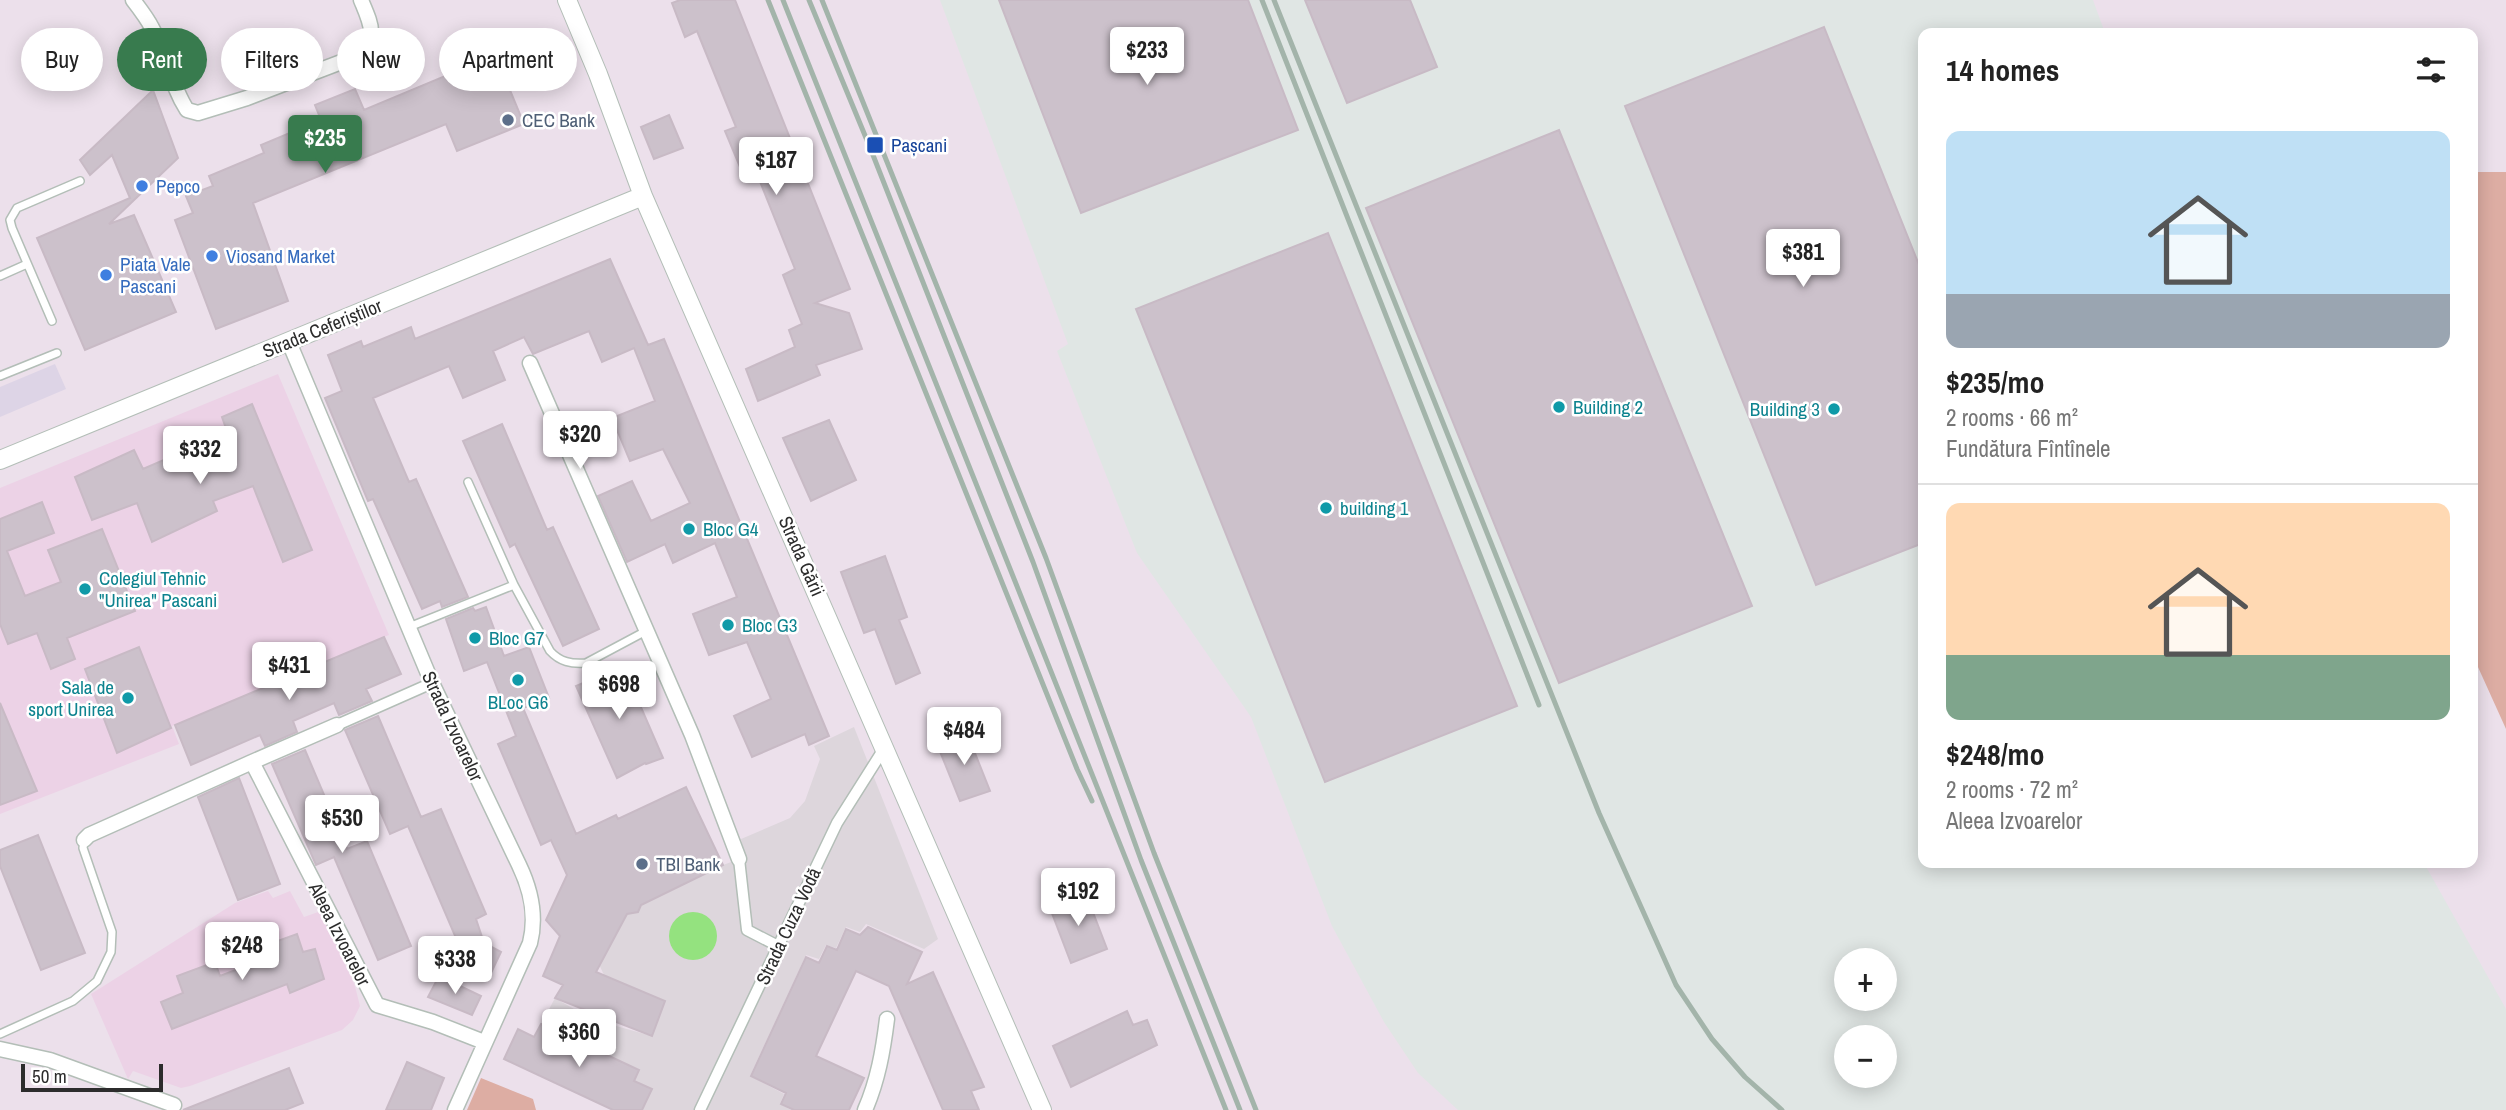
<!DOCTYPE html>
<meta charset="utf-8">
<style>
:root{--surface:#fff;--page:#f2f2f2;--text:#222;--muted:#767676;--line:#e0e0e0;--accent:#387b4e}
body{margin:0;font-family:"Archivo Narrow",sans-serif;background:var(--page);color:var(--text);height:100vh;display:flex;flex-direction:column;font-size:26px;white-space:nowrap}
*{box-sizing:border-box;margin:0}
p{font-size:23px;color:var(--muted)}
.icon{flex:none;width:38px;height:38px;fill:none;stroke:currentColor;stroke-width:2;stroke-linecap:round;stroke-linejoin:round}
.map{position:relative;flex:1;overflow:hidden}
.sheet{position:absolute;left:1918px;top:28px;width:560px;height:840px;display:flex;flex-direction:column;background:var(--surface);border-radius:14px;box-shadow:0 4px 18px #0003}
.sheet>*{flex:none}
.top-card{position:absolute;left:21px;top:28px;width:665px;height:63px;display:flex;gap:14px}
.buttons{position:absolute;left:1834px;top:948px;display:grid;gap:14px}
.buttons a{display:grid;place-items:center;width:63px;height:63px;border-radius:50%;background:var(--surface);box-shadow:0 4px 18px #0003;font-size:35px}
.scale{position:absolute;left:21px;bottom:18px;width:142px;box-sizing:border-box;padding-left:7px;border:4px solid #2c2c2c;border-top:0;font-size:19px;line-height:24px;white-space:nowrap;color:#2c2c2c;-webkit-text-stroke:5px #fff;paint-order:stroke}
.price{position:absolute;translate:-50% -60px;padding:0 16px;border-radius:7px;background:#fff;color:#222;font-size:23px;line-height:46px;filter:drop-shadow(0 2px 4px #0008)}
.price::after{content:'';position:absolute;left:50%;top:42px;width:21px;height:16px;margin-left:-10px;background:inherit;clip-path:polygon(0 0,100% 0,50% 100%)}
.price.selected{background:var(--accent);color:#fff}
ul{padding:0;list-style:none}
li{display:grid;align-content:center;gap:14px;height:371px;padding:0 28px}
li+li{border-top:2px solid var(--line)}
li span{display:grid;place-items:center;height:217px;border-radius:14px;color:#555}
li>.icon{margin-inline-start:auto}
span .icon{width:126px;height:126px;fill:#fffc;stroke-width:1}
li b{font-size:30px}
h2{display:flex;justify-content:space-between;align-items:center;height:84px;padding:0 28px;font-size:30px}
.chip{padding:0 24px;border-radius:32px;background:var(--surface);box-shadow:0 4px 18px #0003;font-size:24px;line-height:63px}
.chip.selected{background:var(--accent);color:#fff}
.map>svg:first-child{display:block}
.industrial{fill:#e0e6e4;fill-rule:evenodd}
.education{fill:#ecd2e6}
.medical{fill:#ddd4e6}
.green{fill:#ddada3}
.plaza{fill:#ddd6dc}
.water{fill:#94e27f}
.building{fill:#ccc1cb;stroke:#c8bac5;stroke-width:2}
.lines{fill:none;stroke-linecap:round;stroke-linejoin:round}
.service-casing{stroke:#b3beb7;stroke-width:10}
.pedestrian-casing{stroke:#b3beb7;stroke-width:13}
.minor-casing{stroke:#b3beb7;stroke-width:17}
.tertiary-casing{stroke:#b3beb7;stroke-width:20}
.service{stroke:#fff;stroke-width:7}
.pedestrian{stroke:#fff;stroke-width:10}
.minor{stroke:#fff;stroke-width:14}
.tertiary{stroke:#fff;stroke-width:18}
.rail{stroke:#a3b4aa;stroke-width:5}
.service-dot{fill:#5c6f8a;stroke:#fff;stroke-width:2.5}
.transit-dot{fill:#1a4fb4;stroke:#fff;stroke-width:2.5}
.shop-dot{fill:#3f7fe0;stroke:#fff;stroke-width:2.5}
.culture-dot{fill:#0f9aa8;stroke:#fff;stroke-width:2.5}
.labels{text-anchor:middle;stroke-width:5;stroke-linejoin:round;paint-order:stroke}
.service-label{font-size:19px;fill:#4e5e75;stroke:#fff;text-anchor:start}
.transit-label{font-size:19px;fill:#164399;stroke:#fff;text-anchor:start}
.shop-label{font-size:19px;fill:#366cbe;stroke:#fff;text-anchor:start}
.street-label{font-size:19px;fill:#2c2c2c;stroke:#fff}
.culture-label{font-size:19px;fill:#0d838f;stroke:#fff;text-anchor:start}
</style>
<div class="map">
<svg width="2506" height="1110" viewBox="0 0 2506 1110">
<rect width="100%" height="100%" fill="#ece0eb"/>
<!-- industrial -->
<path class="industrial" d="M940 0H2093L2105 33H1923V863H2424L2506 1009V1110H1458L1418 1073 1384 1022 1332 926 1251 717 1137 553 1057 351 1068 344ZM1846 961H1885V999H1846ZM1846 1038H1885V1076H1846Z"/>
<!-- education -->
<path class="education" d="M278 374 389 635 172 726 179 744 0 814V488Z
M268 891 273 898 290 891 304 917 321 911 355 986 360 1006 353 1020 342 1030 190 1086 181 1088 133 1071 128 1079 91 994 235 903Z"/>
<!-- medical -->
<path class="medical" d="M55 364 66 389 0 417V387Z"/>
<!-- green -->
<path class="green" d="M2473 172H2506V729L2473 656Z
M481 1078 533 1099 536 1110H467Z"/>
<!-- plaza -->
<path class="plaza" d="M854 727 938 939 924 949 866 924 860 932 846 927 836 948 826 945 819 959 806 955 750 1076 784 1094 780 1104 791 1110H642L652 1089 634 1081 638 1069 541 1024 555 998 591 1019 652 1036 665 1001 604 975 596 958 627 914 637 912 641 905 723 865 745 857 741 839 790 818 805 801 820 759 814 746Z"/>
<!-- water -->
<path class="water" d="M669 936a24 24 0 1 1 48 0a24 24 0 1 1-48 0Z"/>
<!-- building -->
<path class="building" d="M680 0H735L850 289 815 303 849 313 862 349 816 365 820 375 758 401 746 369 795 347 789 330 802 324 783 275 795 269 757 174 745 179 725 131 736 127 697 31 685 37 672 3Z
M999 0H1248L1298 130 1081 213Z
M1305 0H1410L1437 67 1347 103Z
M1824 27 1923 275V543L1816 585 1625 106Z
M493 49 524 124 457 151 446 124 253 203 288 301 216 329 175 220 193 213 186 196 213 186 209 176 264 153 261 145 321 120 315 105 355 89 364 110 455 72 452 66Z
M153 90 178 158 109 224 134 215 176 312 85 350 37 238 130 198 112 155 90 175 80 160Z
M669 115 683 148 654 159 641 127Z
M1559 130 1752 606 1559 683 1366 208Z
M1328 233 1517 706 1325 782 1136 309Z
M610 259 648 345 664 339 829 736 809 745 805 734 752 757 734 716 771 699 747 642 709 655 693 614 737 597 715 543 673 563 665 544 627 562 598 496 632 481 651 521 690 503 663 449 630 461 612 418 655 401 634 348 602 362 589 331 533 354 524 337 493 351 505 380 463 398 449 366 373 398 409 482 416 479 468 597 442 607 440 601 422 609 373 499 368 501 325 398 342 391 328 355 361 341 363 347 411 327 415 339Z
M252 404 312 550 283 562 253 486 213 501 217 511 152 542 137 503 92 520 75 477 134 450 143 469 180 453 183 460 230 440 222 417Z
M829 420 856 480 811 501 783 438Z
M502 424 547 530 553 527 599 629 563 646 515 544 510 547 463 441Z
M42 502 54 533 7 551 25 596 61 582 48 550 102 529 135 611 67 638 75 659 51 669 37 633 8 644 0 624V519Z
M885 556 907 617 899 620 920 673 896 684 875 629 864 633 841 572Z
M486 607 504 656 529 647 549 698 523 708 576 834 616 815 618 819 686 787 723 865 641 905 638 912 627 914 596 972 665 1001 652 1036 555 998 563 985 543 976 560 936 546 920 567 875 551 840 541 845 498 744 516 736 487 662 464 671 446 619 473 608 475 611Z
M384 637 401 674 366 689 372 701 339 715 334 703 293 721 297 732 265 746 260 735 191 765 175 725Z
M139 647 171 728 117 753 85 669Z
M623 666 663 758 646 764 645 763 617 778 576 686Z
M0 703 37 791 0 805Z
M378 716 421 817 441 809 486 914 476 919 484 943 501 952 491 973 448 956 456 938 408 826 390 834 345 730Z
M967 733 990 791 960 801 937 744Z
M305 750 347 849 367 841 411 946 378 960 334 857 316 865 272 764Z
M239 778 280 884 238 900 198 797Z
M38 835 85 953 41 970 0 866V850Z
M1086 894 1107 949 1071 963 1050 908Z
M868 927 922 952 907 984 933 972 984 1087 971 1091 979 1110H943L889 986 856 971 816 1056 864 1078 849 1110H794L781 1104 786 1093 751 1076 806 957 819 963 827 946 837 950 846 929 860 935Z
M297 934 303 952 315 949 324 979 290 993 287 984 172 1029 161 1002 183 993 177 976 215 962 220 976 273 956 269 944Z
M439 976 481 996 472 1015 428 997Z
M1127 1011 1133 1025 1147 1020 1157 1045 1071 1087 1053 1046Z
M541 1024 639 1070 634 1081 652 1089 642 1110H613L504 1059 518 1029 534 1037Z
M407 1062 444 1078 431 1110H386Z
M289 1068 303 1103 285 1110H183Z"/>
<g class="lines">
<!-- service casing -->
<g class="service-casing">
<path id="service" d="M0 276 27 264
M52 321 12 228 10 220 17 208 80 181
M0 376 57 353
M468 482 514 585 550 651C560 662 571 664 586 663L646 631
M409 627 514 585
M0 1034 73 1001 97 981 111 952 112 932 83 848 84 840"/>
</g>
<!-- pedestrian casing -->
<g class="pedestrian-casing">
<path id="pedestrian" d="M337 725 432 683
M739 859 747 930 778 946
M700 1110 837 823 885 747"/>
</g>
<!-- minor casing -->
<g class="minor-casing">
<path id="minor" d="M133 0C140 9 147 18 152 28 167 54 170 84 187 110L198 113 247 98 357 56C379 38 371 24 361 0
M289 342 432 683 519 865C531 890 537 915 530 943L455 1110
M530 363 692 735 739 859
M252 762 337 725
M84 840 89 835 252 762 377 1005 433 1022 484 1042
M0 1049 50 1060 174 1105
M865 1110C878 1080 883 1051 887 1019"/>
</g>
<!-- tertiary casing -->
<g class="tertiary-casing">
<path id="tertiary" d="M567 0 598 74 643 196 1042 1110
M0 460 643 196"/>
</g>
<!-- service -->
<use href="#service" class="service"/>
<!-- pedestrian -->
<use href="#pedestrian" class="pedestrian"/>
<!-- minor -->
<use href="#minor" class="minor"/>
<!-- tertiary -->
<use href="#tertiary" class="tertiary"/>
<!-- rail -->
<path class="rail" d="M768 0 1077 769 1092 801
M783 0 1226 1110
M809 0 871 150 1033 562 1141 860 1240 1110
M822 0 1046 558 1154 853 1256 1110
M1262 0 1539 705
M1274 0 1599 813 1676 985 1712 1039 1745 1077 1782 1110"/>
</g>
<!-- markers -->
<g class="service-dot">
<circle cx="508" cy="120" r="7"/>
<circle cx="642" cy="864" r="7"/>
</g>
<rect class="transit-dot" x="866" y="136" width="18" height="18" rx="3.5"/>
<g class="shop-dot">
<circle cx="142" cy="186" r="7"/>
<circle cx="212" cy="256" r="7"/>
<circle cx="106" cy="275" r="7"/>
</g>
<g class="culture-dot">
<circle cx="1559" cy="407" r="7"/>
<circle cx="1834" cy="409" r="7"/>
<circle cx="1326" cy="508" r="7"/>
<circle cx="689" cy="529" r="7"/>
<circle cx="85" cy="589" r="7"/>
<circle cx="728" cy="625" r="7"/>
<circle cx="475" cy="638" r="7"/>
<circle cx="518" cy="680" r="7"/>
<circle cx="128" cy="698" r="7"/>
</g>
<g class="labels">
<!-- service labels -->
<g class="service-label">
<text x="522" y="127">CEC Bank</text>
<text x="656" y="871">TBI Bank</text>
</g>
<!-- transit labels -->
<g class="transit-label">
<text x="891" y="152">Pașcani</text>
</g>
<!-- shop labels -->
<g class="shop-label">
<text x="156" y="193">Pepco</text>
<text x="226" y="263">Viosand Market</text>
<text x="120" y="271">Piata Vale<tspan x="120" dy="22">Pascani</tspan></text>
</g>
<!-- street labels -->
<g class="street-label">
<text transform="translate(322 328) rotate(-22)" y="7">Strada Ceferiștilor</text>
<text transform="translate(802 556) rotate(66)" y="7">Strada Gării</text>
<text transform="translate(453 726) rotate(65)" y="7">Strada Izvoarelor</text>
<text transform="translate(788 926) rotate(-65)" y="7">Strada Cuza Vodă</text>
<text transform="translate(340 934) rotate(63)" y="7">Aleea Izvoarelor</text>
</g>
<!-- culture labels -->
<g class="culture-label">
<text x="1573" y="414">Building 2</text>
<text x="1820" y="416" text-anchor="end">Building 3</text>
<text x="1340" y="515">building 1</text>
<text x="703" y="536">Bloc G4</text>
<text x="99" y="585">Colegiul Tehnic<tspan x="99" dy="22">"Unirea" Pascani</tspan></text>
<text x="742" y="632">Bloc G3</text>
<text x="489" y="645">Bloc G7</text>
<text x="114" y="694" text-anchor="end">Sala de<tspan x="114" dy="22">sport Unirea</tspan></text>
<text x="518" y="709" text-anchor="middle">BLoc G6</text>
</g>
</g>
</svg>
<div class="buttons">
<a>+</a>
<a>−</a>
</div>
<div class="scale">50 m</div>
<b class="price" style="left:1147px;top:87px">$233</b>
<b class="price selected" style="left:325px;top:175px">$235</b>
<b class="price" style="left:776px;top:197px">$187</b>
<b class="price" style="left:1803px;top:289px">$381</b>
<b class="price" style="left:580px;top:471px">$320</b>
<b class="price" style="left:200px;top:486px">$332</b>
<b class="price" style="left:289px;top:702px">$431</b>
<b class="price" style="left:619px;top:721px">$698</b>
<b class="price" style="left:964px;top:767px">$484</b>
<b class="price" style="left:342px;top:855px">$530</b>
<b class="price" style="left:1078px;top:928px">$192</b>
<b class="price" style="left:242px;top:982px">$248</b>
<b class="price" style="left:455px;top:996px">$338</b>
<b class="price" style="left:579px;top:1069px">$360</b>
<div class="top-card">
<a class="chip">Buy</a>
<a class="chip selected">Rent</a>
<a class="chip">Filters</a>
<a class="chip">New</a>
<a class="chip">Apartment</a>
</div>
<section class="sheet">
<h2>14 homes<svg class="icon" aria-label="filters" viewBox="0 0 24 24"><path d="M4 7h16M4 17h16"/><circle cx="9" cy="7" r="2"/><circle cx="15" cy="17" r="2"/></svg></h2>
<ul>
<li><span style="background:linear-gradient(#bfe0f5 75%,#9aa5b1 0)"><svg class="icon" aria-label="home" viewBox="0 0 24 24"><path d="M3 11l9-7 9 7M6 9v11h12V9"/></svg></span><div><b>$235/mo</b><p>2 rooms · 66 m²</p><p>Fundătura Fîntînele</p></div></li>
<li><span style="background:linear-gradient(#ffd9b3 70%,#7fa58c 0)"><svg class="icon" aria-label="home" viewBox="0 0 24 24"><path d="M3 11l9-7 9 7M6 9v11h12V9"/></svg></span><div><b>$248/mo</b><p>2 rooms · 72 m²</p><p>Aleea Izvoarelor</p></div></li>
</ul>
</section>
</div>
